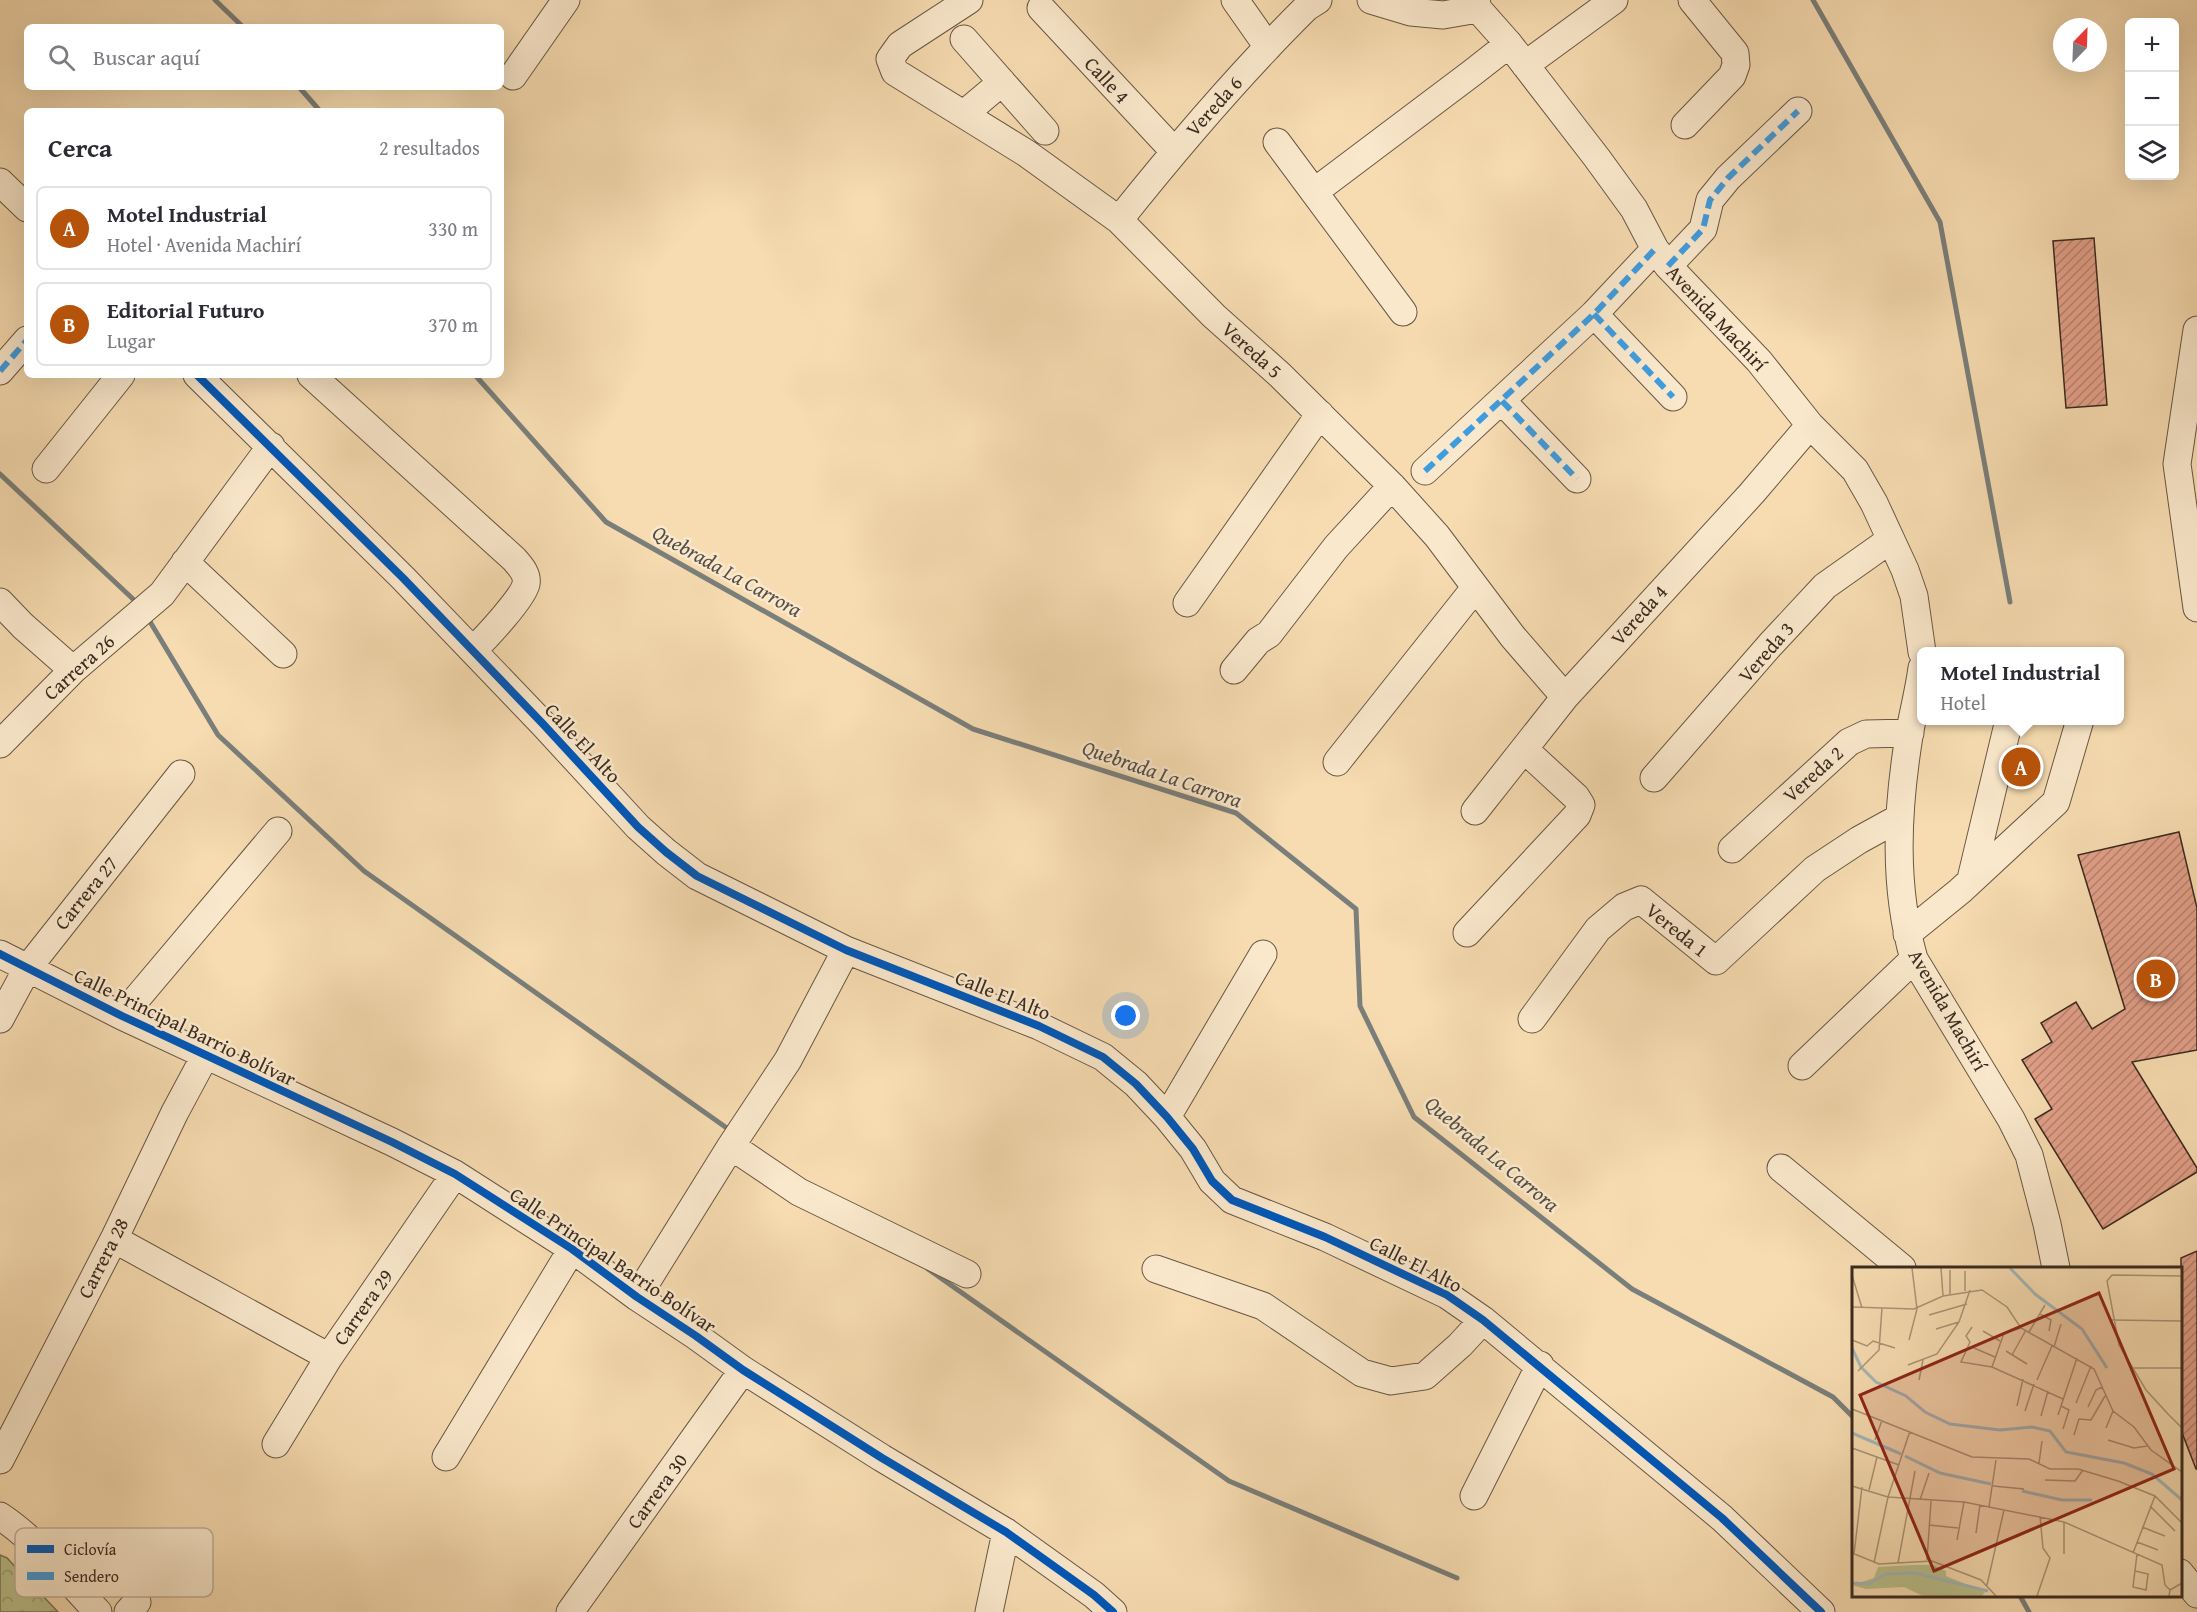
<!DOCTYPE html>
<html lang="es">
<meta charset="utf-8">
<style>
:root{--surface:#fff;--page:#f7f7f7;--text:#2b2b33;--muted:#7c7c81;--line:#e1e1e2;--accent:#b45309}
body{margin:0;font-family:"Gentium Book Plus",serif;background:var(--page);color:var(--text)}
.controls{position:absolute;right:18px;top:18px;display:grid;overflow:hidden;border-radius:9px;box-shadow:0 6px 24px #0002}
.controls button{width:54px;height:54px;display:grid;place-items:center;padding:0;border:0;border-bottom:2px solid var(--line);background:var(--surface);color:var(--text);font:30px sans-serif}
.compass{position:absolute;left:2053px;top:18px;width:54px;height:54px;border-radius:50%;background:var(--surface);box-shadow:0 6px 24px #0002;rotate:23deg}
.you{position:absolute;left:1126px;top:1016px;width:21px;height:21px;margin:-15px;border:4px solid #fff;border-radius:50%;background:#1a73e8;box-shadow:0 0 0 9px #1a73e833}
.badge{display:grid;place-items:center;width:39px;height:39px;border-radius:50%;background:var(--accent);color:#fff;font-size:20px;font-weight:700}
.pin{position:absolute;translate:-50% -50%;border:3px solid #fff;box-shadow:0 2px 6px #0006}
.popup{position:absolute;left:1917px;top:647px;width:207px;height:78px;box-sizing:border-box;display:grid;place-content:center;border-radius:9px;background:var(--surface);filter:drop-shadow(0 2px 4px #0005);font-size:20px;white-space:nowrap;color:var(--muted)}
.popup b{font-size:22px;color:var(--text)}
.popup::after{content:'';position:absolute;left:50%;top:100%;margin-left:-12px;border:12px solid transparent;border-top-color:var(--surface)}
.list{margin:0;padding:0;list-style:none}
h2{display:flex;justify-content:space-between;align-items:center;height:78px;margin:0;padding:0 24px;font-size:26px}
h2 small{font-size:20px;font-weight:400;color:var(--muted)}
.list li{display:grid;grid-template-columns:39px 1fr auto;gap:18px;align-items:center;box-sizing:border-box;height:84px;margin:0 12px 12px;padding:0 12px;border:2px solid var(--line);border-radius:9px}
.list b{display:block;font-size:22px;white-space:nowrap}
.list p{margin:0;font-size:20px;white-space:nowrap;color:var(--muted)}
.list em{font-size:20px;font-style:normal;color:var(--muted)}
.icon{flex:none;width:33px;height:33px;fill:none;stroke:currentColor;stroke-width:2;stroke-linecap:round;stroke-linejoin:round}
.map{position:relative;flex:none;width:2197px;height:1612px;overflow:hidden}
.search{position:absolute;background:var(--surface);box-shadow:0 6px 24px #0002;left:24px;top:24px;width:480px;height:66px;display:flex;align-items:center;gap:15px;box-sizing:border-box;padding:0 21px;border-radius:9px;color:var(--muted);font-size:22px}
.panel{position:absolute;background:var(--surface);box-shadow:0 6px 24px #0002;left:24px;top:108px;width:480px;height:270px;border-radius:9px}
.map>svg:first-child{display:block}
</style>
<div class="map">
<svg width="2197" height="1612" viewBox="0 0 2197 1612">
<defs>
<pattern id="forest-crowns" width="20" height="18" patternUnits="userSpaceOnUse" patternTransform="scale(1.5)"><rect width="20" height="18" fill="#bac18d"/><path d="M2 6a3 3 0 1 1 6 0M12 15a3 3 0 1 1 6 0" fill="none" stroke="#989d73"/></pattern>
<pattern id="building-hatch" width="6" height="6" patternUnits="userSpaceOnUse" patternTransform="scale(1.5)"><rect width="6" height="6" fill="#e3a08a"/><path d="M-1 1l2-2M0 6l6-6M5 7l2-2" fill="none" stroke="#b98370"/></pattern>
</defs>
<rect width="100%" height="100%" fill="#f7dcb1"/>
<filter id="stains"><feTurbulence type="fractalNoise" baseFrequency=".00333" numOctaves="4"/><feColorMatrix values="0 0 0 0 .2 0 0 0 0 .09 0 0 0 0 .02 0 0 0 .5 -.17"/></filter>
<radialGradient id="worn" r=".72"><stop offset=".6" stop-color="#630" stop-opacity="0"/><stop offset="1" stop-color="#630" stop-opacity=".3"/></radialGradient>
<path fill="url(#forest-crowns)" stroke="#7a7656" stroke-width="1.5" d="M 0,1555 L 7,1558 L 58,1612 L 0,1612 Z"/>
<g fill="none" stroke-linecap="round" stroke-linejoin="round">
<path stroke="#7a7f7b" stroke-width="5" d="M 215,0 L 243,27
M 1813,0 L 1940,222 L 2010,602
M 299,87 L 320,111
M 475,375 L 606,522 L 973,729 L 1236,813 L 1356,909 L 1360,1006 L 1414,1117 L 1632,1289 L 1833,1397 L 1854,1418
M 0,474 L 133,599
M 149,620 L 218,735 L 364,871 L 731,1131
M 928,1269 L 1229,1481 L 1457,1578
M 2020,1596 L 2029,1612"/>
</g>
<path fill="url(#building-hatch)" stroke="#3a2a20" stroke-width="1.5" d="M 2094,238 L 2107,405 L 2066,408 L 2053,241 Z
M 2179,832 L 2197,908 L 2197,1050 L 2132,1062 L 2197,1168 L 2197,1172 L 2103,1229 L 2035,1119 L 2052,1109 L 2022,1060 L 2052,1042 L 2041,1023 L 2076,1002 L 2092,1029 L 2125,1009 L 2078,855 Z
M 2197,1251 L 2197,1469 L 2196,1469 L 2181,1430 L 2181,1258 Z"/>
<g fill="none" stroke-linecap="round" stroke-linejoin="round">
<g stroke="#695644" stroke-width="29">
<path id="minor" d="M 969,0 L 900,45 L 890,59 L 895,72 L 1026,153 L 1119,220 L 1214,316 L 1280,375 L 1392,486 L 1437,536 L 1513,637 L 1565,697
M 1235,0 L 1268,47
M 1371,0 L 1411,12 L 1443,15 L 1478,9
M 1476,0 L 1478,9 L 1509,44 L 1597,158 L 1634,209 L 1655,249 L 1668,266 L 1759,361 L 1810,425 L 1855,470 L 1874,503 L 1905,570 L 1914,596 L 1922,652
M 1041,8 L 1174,151
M 964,39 L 1045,131
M 1525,65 L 1614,0
M 513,76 L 566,0
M 964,114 L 1002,82
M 1685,125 L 1732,76 L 1736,65 L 1735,53 L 1692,0
M 1277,142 L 1403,312
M 0,182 L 27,208
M 1314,192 L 1472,73 L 1509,44
M 1119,220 C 1178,146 1239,74 1307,7 L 1318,0
M 1668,266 L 1703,229 L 1710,200 L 1728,178 L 1798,111
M 1594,314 L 1673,397
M 2197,330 L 2177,464 L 2197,608
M 0,371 L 27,340
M 197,375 L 403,578 L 543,724 L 638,827 L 666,852 L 697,876 L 846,950 L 1039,1026 L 1103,1057 L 1136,1084 L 1167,1117 L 1193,1149 L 1212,1181 L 1232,1200 L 1325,1237 L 1447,1295 L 1483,1320 L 1722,1518 L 1821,1612
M 311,375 L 514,559 C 520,566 528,574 526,584 C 523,598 485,639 473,650
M 1502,401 L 1577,479
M 46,469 L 121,375
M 1425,471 L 1594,314 L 1655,249
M 185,562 L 283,654
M 0,602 L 23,626 L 73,670
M 1187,603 L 1320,414
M 1922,668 C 1919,691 1913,713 1909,736 C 1897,811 1893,885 1914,959 L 2011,1119 L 2029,1155 L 2047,1224 L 2056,1268
M 1234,670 L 1258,641 L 1269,634 L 1336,547 L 1392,486
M 0,744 L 73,670 L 162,594 L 271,446
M 1337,762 L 1475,588
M 1654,778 L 1770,645 L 1825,586 L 1890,540
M 1475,811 L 1565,697 L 1752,493 L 1810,425
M 1732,849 L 1849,742 L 1866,734 L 1910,733
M 1971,879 L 2009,720
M 1467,933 L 1577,815 L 1581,805 L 1576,797 L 1525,750
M 1907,934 L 1960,891 L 2056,802 L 2080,720
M 0,954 L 122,1016 L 392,1142 L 455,1174 L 572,1249 L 637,1297 L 696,1336 L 743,1370 L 882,1458 L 1006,1532 L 1094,1595 L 1113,1612
M 122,1016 L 278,831
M 0,1019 L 27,969 L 181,774
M 1532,1019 L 1598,929 L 1624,907 L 1641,900 L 1716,961 L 1815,869 L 1859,840 L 1899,818
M 1802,1066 L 1914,959
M 1167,1117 L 1263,954
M 731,1146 L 799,1192 L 967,1274
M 1781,1168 L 1902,1268
M 114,1239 L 329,1357
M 1156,1269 L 1263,1306 L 1362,1373 L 1391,1381 L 1425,1376 L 1460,1345 L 1483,1320
M 637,1297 L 731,1146 L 788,1060 L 846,950
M 276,1444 L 329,1357 L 455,1174
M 446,1457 L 572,1249
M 0,1460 L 114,1239 L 175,1112 L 205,1056
M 1474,1496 L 1540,1365
M 0,1516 C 38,1541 67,1580 98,1612
M 2180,1573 L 2197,1594
M 128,1612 L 137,1602
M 570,1612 L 743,1370
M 989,1612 L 1006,1532"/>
</g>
<use href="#minor" stroke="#fae8cc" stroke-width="27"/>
<path stroke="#3e9ce0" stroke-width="6" stroke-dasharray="12 6" stroke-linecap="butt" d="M 1668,266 L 1703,229 L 1710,200 L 1728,178 L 1798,111
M 1594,314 L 1673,397
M 0,371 L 27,340
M 1502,401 L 1577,479
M 1425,471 L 1594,314 L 1655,249"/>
<g stroke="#fae8cc" stroke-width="11">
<path id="cycleway" d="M 197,375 L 403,578 L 543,724 L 638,827 L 666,852 L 697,876 L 846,950 L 1039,1026 L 1103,1057 L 1136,1084 L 1167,1117 L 1193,1149 L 1212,1181 L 1232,1200 L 1325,1237 L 1447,1295 L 1483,1320 L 1722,1518 L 1821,1612
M 0,954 L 122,1016 L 392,1142 L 455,1174 L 572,1249 L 637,1297 L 696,1336 L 743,1370 L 882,1458 L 1006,1532 L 1094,1595 L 1113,1612"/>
</g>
<use href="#cycleway" stroke="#0057b8" stroke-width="8"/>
</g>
<g text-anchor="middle" stroke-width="5" stroke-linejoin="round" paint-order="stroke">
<g font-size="20" fill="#3a2a20" stroke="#fae8cc">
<text transform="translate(1107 80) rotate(47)" y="7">Calle 4</text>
<text transform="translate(1214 106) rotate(-48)" y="7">Vereda 6</text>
<text transform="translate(1717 318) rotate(47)" y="7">Avenida Machirí</text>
<text transform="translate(1252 350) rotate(42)" y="7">Vereda 5</text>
<text transform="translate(1639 615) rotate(-48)" y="7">Vereda 4</text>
<text transform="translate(1766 652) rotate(-49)" y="7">Vereda 3</text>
<text transform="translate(79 667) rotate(-42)" y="7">Carrera 26</text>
<text transform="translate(583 743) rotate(47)" y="7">Calle El Alto</text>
<text transform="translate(1813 774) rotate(-42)" y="7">Vereda 2</text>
<text transform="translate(86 893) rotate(-51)" y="7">Carrera 27</text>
<text transform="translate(1677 930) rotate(39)" y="7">Vereda 1</text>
<text transform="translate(1003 995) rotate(22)" y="7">Calle El Alto</text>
<text transform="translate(1948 1010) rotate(60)" y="7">Avenida Machirí</text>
<text transform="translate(185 1027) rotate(26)" y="7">Calle Principal Barrio Bolívar</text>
<text transform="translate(103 1258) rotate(-63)" y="7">Carrera 28</text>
<text transform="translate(613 1260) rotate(34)" y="7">Calle Principal Barrio Bolívar</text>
<text transform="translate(1416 1264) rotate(27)" y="7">Calle El Alto</text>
<text transform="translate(363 1307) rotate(-55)" y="7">Carrera 29</text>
<text transform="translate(657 1491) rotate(-54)" y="7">Carrera 30</text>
</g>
<g font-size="21" font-style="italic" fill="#544e46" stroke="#fae8cc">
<text transform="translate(727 571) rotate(29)" y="7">Quebrada La Carrora</text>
<text transform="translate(1162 774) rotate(19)" y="7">Quebrada La Carrora</text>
<text transform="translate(1492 1154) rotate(40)" y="7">Quebrada La Carrora</text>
</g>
</g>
<g transform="translate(1852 1267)">
<rect width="330" height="330" fill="#f7dcb1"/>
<path d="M 61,298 L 81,298 L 94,304 L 94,309 L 133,325 L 130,329 L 71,329 L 52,320 L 14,322 L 0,318 L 22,311 L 26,300 Z" fill="#bac18d"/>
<path fill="none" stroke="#a4b8b8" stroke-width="3" d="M 158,1 L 183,27 L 230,62 L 255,101M 0,81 L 9,100 L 24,115 L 54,129 L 73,145 L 98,157 L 148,163 L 180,160 L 198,164 L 214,185 L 272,196 L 300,207 L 330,233M 0,166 L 49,187M 53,189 L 88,206 L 139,217M 170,224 L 210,233 L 240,233M 0,316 L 16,317 L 34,307 L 63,306 L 136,324"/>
<path fill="none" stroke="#ab9577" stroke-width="1.5" d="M 89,1 L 91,29M 98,3 L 98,27M 113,4 L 113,24M 0,8 L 10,41M 0,40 L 62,42 L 91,29 L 130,23 L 155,40 L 169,61 L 242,102 L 261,144 L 282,160 L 299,183 L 330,205M 188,47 L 199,53 L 197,64M 77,48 L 115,37M 260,53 L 330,54M 120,60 L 114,69 L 118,75 L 109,95 L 140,100 L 211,132M 84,62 L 107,55M 131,64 L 148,74M 177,65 L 193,38M 0,73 L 15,79 L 21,74 L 43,81M 57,73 L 65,42 L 60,1M 202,80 L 209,57M 122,81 L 143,90M 154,84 L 175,97M 160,88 L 174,63M 56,98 L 85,87 L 107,55 L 118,23M 140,100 L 152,66 L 169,61M 280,101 L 330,101M 6,104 L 27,83 L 30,41M 67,113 L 71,93M 185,113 L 200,79M 224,136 L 239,99M 165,139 L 171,112M 209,139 L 217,143 L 211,162M 236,140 L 244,123 L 250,120M 0,142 L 120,190 L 177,192 L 198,202 L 226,202 L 266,214 L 303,229 L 330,256M 173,144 L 182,117M 316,147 L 294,123 L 267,78 L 255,14 L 260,8 L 330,9M 316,147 L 330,161M 206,148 L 225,91M 189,149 L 196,124M 254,161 L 261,144M 222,168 L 227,152 L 239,153 L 253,129M 23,173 L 30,153M 256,173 L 282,181 L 295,179M 0,181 L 47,198M 187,196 L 190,174M 193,213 L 223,214 L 231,203M 0,219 L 36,230 L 112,235 L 212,255 L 310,298 L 313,318 L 318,323M 141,219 L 172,222M 17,223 L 25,190M 68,233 L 77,206M 298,239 L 323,264M 137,240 L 144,193M 77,258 L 106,261M 290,260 L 313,269M 124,266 L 128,238M 105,273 L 112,235M 285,275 L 306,283M 0,286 L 27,297 L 80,294 L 129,313 L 144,329M 281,286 L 303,229M 2,287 L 10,220M 212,287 L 212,255M 75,293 L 79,234M 22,296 L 36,230 L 58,164M 46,296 L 63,204M 283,304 L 296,307 L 294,323 L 281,320 L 285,287M 135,318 L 152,243M 185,329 L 198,291 L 191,281 L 188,249M 317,329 L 318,323 L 330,316"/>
<path fill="#8f2418" fill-opacity="0.15" stroke="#8f2418" stroke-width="3" d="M 247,26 L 322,202 L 82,304 L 8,128 Z"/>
<rect width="330" height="330" fill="none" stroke="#3a2a20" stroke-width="3"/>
</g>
<rect x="15" y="1528" width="198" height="69" rx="9" fill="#fae8cc" stroke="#c0af98" stroke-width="1.5"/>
<rect x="27" y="1545" width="27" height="8" fill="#0057b8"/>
<rect x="27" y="1572" width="27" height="8" fill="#3e9ce0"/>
<g font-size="16" fill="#3a2a20">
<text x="64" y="1555">Ciclovía</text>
<text x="64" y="1582">Sendero</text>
</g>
<rect width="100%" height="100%" filter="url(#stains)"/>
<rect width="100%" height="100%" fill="url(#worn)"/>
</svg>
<div class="controls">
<button>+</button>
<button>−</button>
<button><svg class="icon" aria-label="layers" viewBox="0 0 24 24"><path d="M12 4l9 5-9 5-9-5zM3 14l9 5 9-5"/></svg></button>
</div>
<svg class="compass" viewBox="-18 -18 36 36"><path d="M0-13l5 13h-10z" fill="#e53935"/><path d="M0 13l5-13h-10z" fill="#7c7c81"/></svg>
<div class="you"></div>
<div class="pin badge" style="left:2021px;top:767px">A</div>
<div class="popup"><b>Motel Industrial</b>Hotel</div>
<div class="pin badge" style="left:2156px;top:979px">B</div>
<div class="search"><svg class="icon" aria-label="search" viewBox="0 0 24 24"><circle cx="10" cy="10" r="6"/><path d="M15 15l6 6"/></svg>Buscar aquí</div>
<section class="panel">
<h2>Cerca<small>2 resultados</small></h2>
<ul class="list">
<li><span class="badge">A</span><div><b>Motel Industrial</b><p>Hotel · Avenida Machirí</p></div><em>330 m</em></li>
<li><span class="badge">B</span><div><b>Editorial Futuro</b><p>Lugar</p></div><em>370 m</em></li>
</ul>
</section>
</div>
